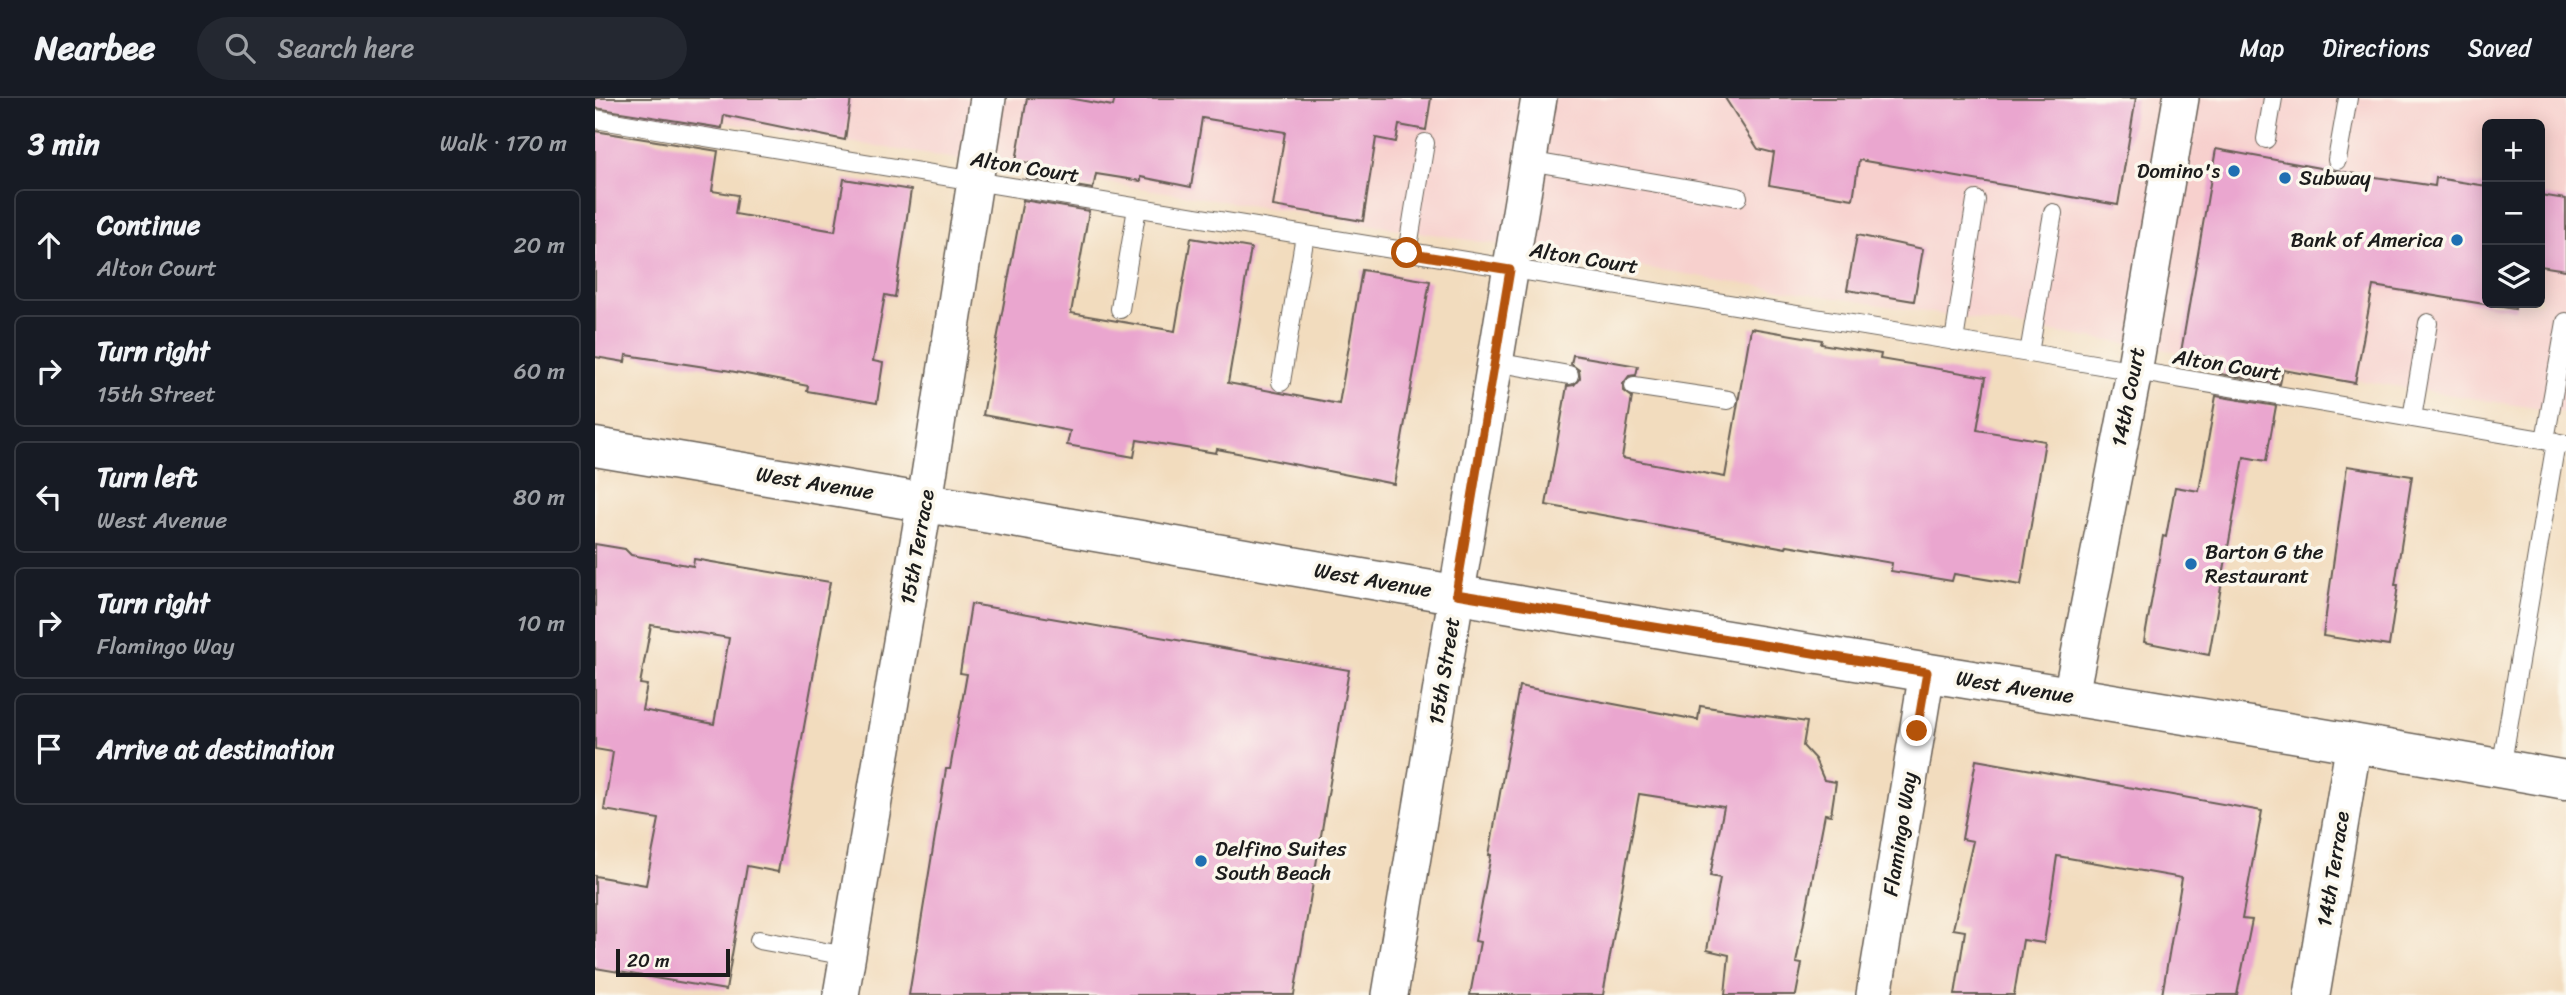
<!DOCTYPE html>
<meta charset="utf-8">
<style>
:root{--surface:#171b24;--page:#242831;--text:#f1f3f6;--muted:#9ea1a6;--line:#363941}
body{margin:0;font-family:Sriracha,sans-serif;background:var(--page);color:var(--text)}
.controls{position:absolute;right:21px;top:21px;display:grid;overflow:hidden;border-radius:10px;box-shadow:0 4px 18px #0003}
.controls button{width:63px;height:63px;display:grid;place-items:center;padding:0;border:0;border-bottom:2px solid var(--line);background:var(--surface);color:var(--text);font:35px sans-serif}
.scale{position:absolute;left:21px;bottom:18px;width:114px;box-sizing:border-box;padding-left:7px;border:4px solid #1c1c1c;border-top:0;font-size:19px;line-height:24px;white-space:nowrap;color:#1c1c1c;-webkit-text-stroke:5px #fbf7ec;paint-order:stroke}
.stop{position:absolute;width:21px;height:21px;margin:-16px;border:5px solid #b45309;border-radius:50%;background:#fff}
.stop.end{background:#b45309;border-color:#fff;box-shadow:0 2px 7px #0008}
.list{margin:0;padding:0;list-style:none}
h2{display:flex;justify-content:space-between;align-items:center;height:91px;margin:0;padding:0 28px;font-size:30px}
h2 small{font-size:23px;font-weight:400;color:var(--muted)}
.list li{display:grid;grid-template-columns:46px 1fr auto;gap:21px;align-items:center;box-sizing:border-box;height:112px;margin:0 14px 14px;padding:0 14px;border:2px solid var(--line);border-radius:10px}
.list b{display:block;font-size:26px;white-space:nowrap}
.list p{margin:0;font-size:23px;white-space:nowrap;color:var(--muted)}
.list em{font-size:23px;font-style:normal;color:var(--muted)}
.icon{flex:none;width:38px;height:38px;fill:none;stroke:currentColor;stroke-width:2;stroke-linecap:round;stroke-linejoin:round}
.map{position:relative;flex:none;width:1971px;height:897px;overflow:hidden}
header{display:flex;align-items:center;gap:42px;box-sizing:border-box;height:98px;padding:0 35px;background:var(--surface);border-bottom:2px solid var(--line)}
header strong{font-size:33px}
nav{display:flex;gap:38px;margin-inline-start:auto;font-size:24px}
.search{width:490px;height:63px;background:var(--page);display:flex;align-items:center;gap:18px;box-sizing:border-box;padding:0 24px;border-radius:38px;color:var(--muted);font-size:26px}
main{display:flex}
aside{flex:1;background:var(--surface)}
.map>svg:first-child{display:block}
</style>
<header>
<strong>Nearbee</strong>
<div class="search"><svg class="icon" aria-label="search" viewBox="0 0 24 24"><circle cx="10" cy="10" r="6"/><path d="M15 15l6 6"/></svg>Search here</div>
<nav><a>Map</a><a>Directions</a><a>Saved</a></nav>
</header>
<main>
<aside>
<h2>3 min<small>Walk · 170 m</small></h2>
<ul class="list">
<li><svg class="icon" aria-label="ahead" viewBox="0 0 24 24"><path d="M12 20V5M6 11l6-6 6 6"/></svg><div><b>Continue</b><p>Alton Court</p></div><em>20 m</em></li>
<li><svg class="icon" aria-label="right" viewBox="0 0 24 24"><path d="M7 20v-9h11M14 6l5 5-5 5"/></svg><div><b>Turn right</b><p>15th Street</p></div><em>60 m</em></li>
<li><svg class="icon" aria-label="left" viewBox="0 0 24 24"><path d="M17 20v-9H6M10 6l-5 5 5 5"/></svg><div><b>Turn left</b><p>West Avenue</p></div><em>80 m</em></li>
<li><svg class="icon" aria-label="right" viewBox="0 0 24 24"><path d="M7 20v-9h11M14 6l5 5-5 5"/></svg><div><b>Turn right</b><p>Flamingo Way</p></div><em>10 m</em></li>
<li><svg class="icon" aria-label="arrive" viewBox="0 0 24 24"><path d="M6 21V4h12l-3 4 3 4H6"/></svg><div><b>Arrive at destination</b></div></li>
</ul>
</aside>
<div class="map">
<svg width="1971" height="897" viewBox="0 0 1971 897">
<rect width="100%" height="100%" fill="#fbf7ec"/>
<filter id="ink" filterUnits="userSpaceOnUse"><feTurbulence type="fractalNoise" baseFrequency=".0143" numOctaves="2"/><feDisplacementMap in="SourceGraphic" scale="14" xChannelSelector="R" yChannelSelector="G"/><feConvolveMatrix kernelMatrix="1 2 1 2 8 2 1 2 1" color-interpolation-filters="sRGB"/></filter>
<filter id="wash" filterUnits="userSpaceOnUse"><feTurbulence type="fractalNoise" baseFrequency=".00686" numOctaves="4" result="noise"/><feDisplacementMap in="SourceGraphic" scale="28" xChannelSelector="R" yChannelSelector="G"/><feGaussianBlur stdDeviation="1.57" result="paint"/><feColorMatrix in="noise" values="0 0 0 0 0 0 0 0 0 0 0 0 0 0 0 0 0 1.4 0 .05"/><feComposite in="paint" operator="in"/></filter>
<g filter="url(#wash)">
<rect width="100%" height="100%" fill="#f2dcbe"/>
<path fill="#f7d0cd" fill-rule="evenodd" d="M 0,0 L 1971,0 L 1971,315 L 0,4 ZM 1892,26 L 1945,26 L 1945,205 L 1892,205 Z"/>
<g id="blocks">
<path fill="#eaa6cf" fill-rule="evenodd" d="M 0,0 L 256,0 L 250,42 L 129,17 L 127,30 L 0,10 Z
M 432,0 L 473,0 L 518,8 L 520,0 L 836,0 L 831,32 L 804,27 L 801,44 L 781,40 L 768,123 L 678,108 L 690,34 L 607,20 L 596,89 L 546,79 L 546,83 L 501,76 L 498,91 L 432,80 L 435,65 L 421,63 Z
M 1130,0 L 1541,0 L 1523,107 L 1264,62 L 1258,101 L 1174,87 L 1179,55 L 1163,51 Z
M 0,33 L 123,53 L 117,93 L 143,97 L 140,116 L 240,133 L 249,81 L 316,92 L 300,199 L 290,197 L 278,263 L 288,265 L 282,305 L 212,293 L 213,288 L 130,272 L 31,257 L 30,264 L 0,259 Z
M 1621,51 L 1741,73 L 1840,88 L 1841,80 L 1892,88 L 1892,205 L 1921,205 L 1920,211 L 1778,188 L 1760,285 L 1688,272 L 1685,286 L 1625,276 L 1628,262 L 1586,254 Z
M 1945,97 L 1971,101 L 1971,172 L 1945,168 Z
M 428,102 L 494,113 L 476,215 L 580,233 L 596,140 L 656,150 L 633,285 L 744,306 L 767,172 L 835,183 L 799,386 L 622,351 L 621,355 L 542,342 L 539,359 L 472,347 L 475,333 L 388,317 Z
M 1262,137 L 1328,151 L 1319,203 L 1252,192 Z
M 1156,230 L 1227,242 L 1226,246 L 1286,256 L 1285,261 L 1391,279 L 1382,332 L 1450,343 L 1426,487 L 1359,476 L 1357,483 L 1296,473 L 1297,465 L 1192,447 L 1191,450 L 951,407 L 972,288 L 979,287 L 985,280 L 984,272 L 976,266 L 978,257 L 1043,268 L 1041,277 L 1034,278 L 1028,286 L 1029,293 L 1037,299 L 1027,360 L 1130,379 Z
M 1621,298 L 1681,308 L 1671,363 L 1649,359 L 1614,557 L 1549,544 L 1568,438 L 1571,439 L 1580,389 L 1604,393 Z
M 1752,368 L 1817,378 L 1800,487 L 1803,487 L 1794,548 L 1728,538 Z
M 0,446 L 30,451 L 36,457 L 98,468 L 99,461 L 235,484 L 183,774 L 152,768 L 131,892 L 0,870 L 0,778 L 51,787 L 64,721 L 9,712 L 18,654 L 0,651 ZM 56,527 L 134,540 L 119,626 L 47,612 L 52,587 L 45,586 Z
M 376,506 L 754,572 L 699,897 L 314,897 L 351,671 L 355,671 L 372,576 L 365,575 Z
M 924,588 L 1103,622 L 1105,608 L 1212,624 L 1208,648 L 1220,661 L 1229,682 L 1241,684 L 1236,717 L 1230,716 L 1201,865 L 1207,866 L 1201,897 L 1130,897 L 1134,857 L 1112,852 L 1125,780 L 1115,778 L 1129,709 L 1044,696 L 1008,897 L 875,897 L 885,844 L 880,843 L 896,757 L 894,757 Z
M 1381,662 L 1667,713 L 1647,821 L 1657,822 L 1642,897 L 1567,897 L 1587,780 L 1462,758 L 1449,845 L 1428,842 L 1419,897 L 1360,897 L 1370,833 L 1358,831 L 1378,743 L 1367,741 Z"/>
</g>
</g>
<g filter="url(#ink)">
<use href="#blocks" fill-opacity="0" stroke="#675f55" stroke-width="2"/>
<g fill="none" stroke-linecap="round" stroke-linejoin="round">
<g stroke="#675f55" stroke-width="20">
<path id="lane" d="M 0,21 L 1434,255 L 1971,346
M 1671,41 L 1678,0
M 1742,62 L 1753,0
M 933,63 L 1143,99
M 812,155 L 830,45
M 525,211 L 542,110
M 1359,243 L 1381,102
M 1434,255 L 1458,115
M 900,264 L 974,277
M 686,284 L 710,137
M 1039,288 L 1133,302
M 1817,320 L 1833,225
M 1950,342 L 1971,224
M 1906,671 L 1961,344
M 164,842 L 252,858"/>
</g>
<g stroke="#675f55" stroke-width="38">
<path id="street" d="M 1476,597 L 1539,274 L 1586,0
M 246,897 L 330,403 L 393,0
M 795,897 L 944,0
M 1279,897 L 1332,574
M 1717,897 L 1759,644"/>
</g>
<g stroke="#675f55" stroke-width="41">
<path id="secondary" d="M 0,349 C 304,399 607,453 911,505 C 1264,565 1618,619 1971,682"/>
</g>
<use href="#lane" stroke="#fff" stroke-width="18"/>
<use href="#street" stroke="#fff" stroke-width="35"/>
<use href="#secondary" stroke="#fff" stroke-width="38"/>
</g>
</g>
<g fill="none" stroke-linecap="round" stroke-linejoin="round" filter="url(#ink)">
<path stroke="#b45309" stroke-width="9" d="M 812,155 L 915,172 L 861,496 L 1332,574 L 1322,633"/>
</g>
<g fill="#1f6fb2" stroke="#fbf7ec" stroke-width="2.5">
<circle cx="1639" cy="73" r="7"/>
<circle cx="1690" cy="80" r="7"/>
<circle cx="1862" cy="142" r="7"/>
<circle cx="1596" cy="466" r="7"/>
<circle cx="606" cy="763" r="7"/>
</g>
<g text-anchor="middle" stroke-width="7" stroke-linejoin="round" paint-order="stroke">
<g font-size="21" fill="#1c1c1c" stroke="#fbf7ec">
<text transform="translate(430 69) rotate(9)" y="7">Alton Court</text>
<text transform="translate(989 160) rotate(9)" y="7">Alton Court</text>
<text transform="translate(1632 267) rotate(9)" y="7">Alton Court</text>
<text transform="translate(1533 299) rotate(-79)" y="7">14th Court</text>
<text transform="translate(220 385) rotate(9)" y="7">West Avenue</text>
<text transform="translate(322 449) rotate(-80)" y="7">15th Terrace</text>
<text transform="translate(778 482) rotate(10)" y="7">West Avenue</text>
<text transform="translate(849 573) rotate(-81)" y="7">15th Street</text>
<text transform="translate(1420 589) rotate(9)" y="7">West Avenue</text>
<text transform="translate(1305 736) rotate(-81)" y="7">Flamingo Way</text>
<text transform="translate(1738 771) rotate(-81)" y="7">14th Terrace</text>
</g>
<g font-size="21" fill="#1c1c1c" stroke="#fbf7ec" text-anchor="start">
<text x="1625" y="80" text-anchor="end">Domino's</text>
<text x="1704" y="87">Subway</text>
<text x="1848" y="149" text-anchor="end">Bank of America</text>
<text x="1610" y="461">Barton G the<tspan x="1610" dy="24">Restaurant</tspan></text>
<text x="620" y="758">Delfino Suites<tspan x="620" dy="24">South Beach</tspan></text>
</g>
</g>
</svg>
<div class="controls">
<button>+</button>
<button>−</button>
<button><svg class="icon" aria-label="layers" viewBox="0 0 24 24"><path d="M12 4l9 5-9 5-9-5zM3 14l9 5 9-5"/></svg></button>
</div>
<div class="scale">20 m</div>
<div class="stop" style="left:812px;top:155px"></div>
<div class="stop end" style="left:1322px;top:633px"></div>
</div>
</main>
